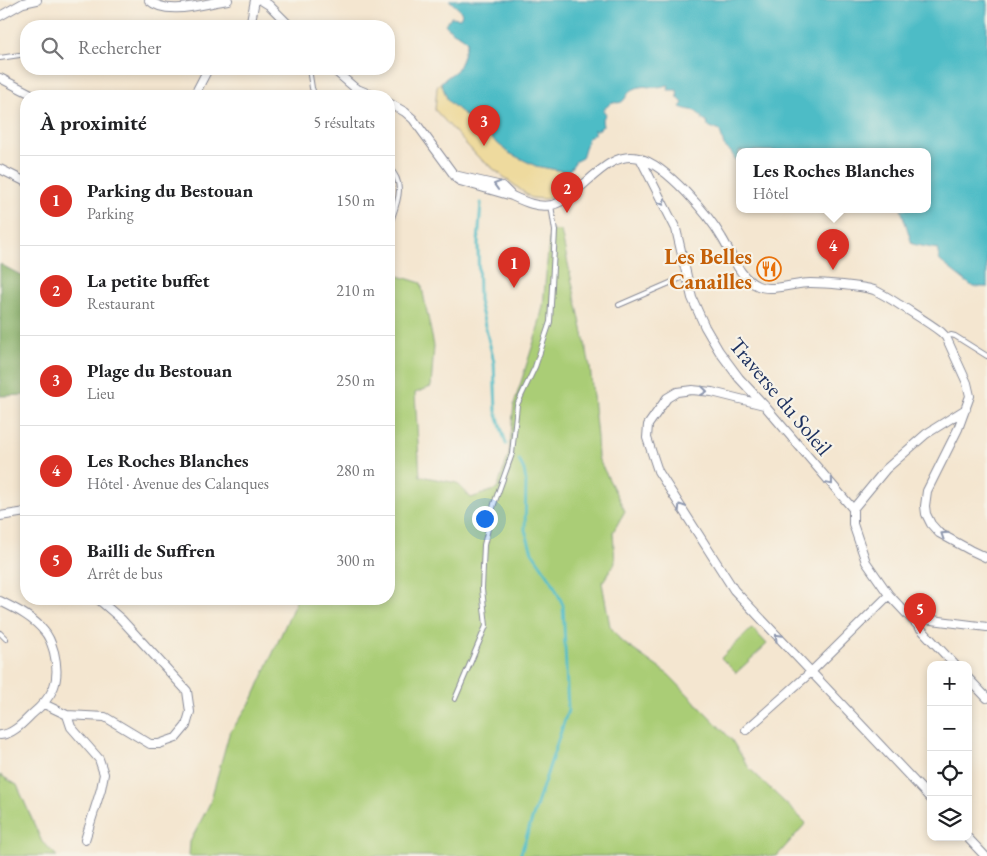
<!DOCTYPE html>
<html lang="fr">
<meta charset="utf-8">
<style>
:root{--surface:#fff;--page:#f6f6f6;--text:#202124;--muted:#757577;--line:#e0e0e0;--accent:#d93025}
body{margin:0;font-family:"EB Garamond",serif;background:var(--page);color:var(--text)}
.controls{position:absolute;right:15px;bottom:15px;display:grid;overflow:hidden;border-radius:10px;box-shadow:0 2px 8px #0003}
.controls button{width:45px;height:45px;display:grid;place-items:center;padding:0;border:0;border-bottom:1px solid var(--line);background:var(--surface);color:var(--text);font:25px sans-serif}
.you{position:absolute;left:484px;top:518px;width:18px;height:18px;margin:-12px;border:4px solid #fff;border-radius:50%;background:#1a73e8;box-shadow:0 0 0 8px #1a73e833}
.badge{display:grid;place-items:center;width:32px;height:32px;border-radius:50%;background:var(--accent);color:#fff;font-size:16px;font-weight:700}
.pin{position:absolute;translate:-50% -41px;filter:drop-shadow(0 1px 2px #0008)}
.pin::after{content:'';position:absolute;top:26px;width:18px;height:15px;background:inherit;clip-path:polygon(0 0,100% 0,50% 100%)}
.popup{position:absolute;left:736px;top:148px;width:195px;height:65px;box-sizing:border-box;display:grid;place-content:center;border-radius:10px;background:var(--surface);filter:drop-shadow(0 1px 4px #0005);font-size:16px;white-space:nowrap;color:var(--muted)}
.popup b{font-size:19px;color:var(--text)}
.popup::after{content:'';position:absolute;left:50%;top:100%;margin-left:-10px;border:10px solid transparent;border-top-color:var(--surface)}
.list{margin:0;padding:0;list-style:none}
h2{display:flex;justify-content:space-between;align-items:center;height:65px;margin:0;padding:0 20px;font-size:21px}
h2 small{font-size:16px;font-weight:400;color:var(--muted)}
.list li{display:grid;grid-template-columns:32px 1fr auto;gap:15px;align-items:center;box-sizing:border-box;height:90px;padding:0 20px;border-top:1px solid var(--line)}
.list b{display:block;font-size:19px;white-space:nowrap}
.list p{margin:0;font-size:16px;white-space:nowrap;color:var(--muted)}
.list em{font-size:16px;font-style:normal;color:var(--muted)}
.icon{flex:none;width:28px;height:28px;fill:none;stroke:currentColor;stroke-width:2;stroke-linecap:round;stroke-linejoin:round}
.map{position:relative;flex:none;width:987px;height:856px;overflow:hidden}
.search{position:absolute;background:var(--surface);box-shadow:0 2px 8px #0003;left:20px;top:20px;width:375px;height:55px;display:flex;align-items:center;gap:12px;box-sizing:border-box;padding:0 18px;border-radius:20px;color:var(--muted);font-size:19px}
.panel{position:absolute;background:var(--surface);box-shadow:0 2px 8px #0003;left:20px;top:90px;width:375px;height:515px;border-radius:20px}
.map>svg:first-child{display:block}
</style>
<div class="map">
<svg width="987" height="856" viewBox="0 0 987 856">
<rect width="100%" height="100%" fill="#f7f3e8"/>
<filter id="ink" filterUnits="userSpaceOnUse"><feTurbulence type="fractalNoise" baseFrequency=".02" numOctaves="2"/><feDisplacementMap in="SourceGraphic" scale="10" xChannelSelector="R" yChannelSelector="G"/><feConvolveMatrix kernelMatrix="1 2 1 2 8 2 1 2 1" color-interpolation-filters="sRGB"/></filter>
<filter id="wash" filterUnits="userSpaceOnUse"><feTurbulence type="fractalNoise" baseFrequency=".0096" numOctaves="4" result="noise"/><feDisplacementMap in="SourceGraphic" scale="20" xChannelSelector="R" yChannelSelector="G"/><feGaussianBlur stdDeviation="1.12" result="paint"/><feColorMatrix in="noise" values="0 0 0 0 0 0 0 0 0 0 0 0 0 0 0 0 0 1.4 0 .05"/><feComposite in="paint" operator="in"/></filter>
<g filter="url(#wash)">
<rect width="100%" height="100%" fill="#f4e6d0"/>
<path fill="#aacd76" stroke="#627e6a" d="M 550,230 L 561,231 L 590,366 L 597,437 L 598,458 L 625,511 L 613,532 L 615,563 L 602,583 L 610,626 L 621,641 L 669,675 L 731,739 L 749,768 L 806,823 L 777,856 L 189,856 L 190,842 L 210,803 L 229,734 L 252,700 L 297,599 L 389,599 L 389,273 L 421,283 L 434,346 L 431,387 L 415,393 L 420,476 L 457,483 L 471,498 L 497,489 L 509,454 L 514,404 L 537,332 L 543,306 Z
M 752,628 L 767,644 L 736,673 L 721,658 Z
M 0,775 L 17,785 L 42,842 L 57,856 L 0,856 Z"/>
<path fill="#87b067" stroke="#517062" d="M 0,264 L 26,278 L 26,395 L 0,396 Z"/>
<path fill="#eeda9e" stroke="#84847e" d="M 441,82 L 448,101 L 509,153 L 536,166 L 568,172 L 571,177 L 566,190 L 558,196 L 545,199 L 531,198 L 478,157 L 435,110 L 437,87 Z"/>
<path fill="#4ebcc6" stroke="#347692" d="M 449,0 L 987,0 L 987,288 L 986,287 L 973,287 L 940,261 L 937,249 L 912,244 L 901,209 L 927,209 L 927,151 L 739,151 L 739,166 L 731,152 L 724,146 L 720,131 L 708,126 L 707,122 L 703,120 C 696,107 691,112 680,107 L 683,103 L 678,98 L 677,90 L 668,90 L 669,85 C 665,85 661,87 657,87 C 647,88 645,84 634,89 C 623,94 628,106 612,102 L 603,110 L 606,114 L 602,120 L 603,126 L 598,130 L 595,129 L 595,133 L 588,138 L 582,158 L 576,161 L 568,172 L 536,166 L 509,153 L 448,101 L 441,82 L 457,70 L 462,59 L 467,41 C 460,33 453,35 445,24 L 451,17 L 460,18 L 462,14 L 460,10 Z"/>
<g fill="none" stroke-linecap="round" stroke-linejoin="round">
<path stroke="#4ebcc6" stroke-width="3" d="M 481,203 L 478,243 L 479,301 L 494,362 L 496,411 L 506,444
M 519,460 L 524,470 L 526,481 L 525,530 L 532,552 L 552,581 L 563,605 L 568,710 L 520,856"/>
</g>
</g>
<g filter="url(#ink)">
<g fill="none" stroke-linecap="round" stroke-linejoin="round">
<g stroke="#888a97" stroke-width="6">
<path id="lane" d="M 0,58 L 26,54
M 309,69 L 312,88 L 315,96
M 389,168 C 408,185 395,207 389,227
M 619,305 L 686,276
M 946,337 L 951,335 L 955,336 L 987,356
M 0,633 L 6,639
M 455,699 L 486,626 L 482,589 L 484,545 L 494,504 L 512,454 L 517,405 L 535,367 L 550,322 L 555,231 L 551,205"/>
</g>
<g stroke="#888a97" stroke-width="10">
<path id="street" d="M 149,0 C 167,17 205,3 228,0
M 261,0 L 269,5 L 290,26
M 0,16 L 23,3 L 37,0
M 247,26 L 251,21 L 255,0
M 333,69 L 355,88 L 374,96
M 0,78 L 35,96
M 194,96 L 208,69
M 389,103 L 405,112 L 413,119 L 457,179 L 460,181 L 512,196 L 502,186 L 454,175
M 640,158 L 676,229 L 692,298 L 705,327 L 719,351 L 739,378 L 764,405 L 853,509
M 0,169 L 26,182
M 512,196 C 525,202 538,208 552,205 C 581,198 605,149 639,158 C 666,165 709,215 722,238 C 732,254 739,278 758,286 C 771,292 795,283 810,283 C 824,283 862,286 874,290 C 883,294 892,300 900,305 C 914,314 928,322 941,332 L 946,337 L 967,383 L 970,396 L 958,429 L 927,491 L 925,506 L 926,514 L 931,524 L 939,533 L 970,550 L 987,558
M 764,405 L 712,392 L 692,390 L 677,392 L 667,398 L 648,425 L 647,438 L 658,471 L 734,590 L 931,799
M 0,516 L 26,512
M 889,595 L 955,665
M 0,601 C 16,609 33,617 44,631 C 49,636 52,645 54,652 C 61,681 54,696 31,715 C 23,723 12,735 0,735
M 907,612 L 924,619 L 987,627
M 968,678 L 987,698
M 44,704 L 67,715 L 105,717 L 150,744 L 159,744 L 176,738 L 186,726 L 190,712 L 187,691 L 121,619 L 98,599
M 67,715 L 71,727 L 99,759 L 104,774 L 101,789 L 85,840
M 746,730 L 811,672 L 889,595 L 866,562 L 853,524 L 853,509 L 886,469 L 926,434 L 966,409
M 967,837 L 985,856"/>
</g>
<use href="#lane" stroke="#fff" stroke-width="4"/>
<use href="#street" stroke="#fff" stroke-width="8"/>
</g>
<defs><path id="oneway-chevron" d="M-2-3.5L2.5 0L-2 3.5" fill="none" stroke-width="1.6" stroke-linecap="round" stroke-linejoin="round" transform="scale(1.25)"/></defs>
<g stroke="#8d97ae">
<use href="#oneway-chevron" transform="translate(497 185) rotate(-163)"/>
<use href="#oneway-chevron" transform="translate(662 202) rotate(63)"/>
<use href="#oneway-chevron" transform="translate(704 391) rotate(6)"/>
<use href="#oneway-chevron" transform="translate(830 482) rotate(50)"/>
<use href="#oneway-chevron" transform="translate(681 507) rotate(-123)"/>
<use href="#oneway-chevron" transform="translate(944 535) rotate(-147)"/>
<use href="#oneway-chevron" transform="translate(778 637) rotate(-133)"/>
</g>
</g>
<defs>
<g id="restaurant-ring" transform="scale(1.25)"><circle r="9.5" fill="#f7f3e8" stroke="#e8710a" stroke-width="1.5"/><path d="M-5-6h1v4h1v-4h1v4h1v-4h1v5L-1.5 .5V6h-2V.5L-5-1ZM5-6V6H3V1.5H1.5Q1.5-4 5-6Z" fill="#e8710a"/></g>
</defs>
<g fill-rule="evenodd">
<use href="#restaurant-ring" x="769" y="269"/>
</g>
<g text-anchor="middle" stroke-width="4.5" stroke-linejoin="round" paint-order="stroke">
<g font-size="22" font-weight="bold" fill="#c56008" stroke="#f7f3e8" text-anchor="end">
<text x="752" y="264">Les Belles<tspan x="752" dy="25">Canailles</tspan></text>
</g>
<g font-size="22" fill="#1b2f5e" stroke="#f7f3e8">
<text transform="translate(781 396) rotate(50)" y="8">Traverse du Soleil</text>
</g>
</g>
</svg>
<div class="controls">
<button>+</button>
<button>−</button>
<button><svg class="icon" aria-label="locate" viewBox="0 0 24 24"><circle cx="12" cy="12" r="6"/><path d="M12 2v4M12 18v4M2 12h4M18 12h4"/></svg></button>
<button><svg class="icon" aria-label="layers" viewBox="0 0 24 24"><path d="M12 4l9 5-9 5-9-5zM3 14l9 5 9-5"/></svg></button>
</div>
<div class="you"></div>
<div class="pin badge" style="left:514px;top:288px">1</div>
<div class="pin badge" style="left:567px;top:213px">2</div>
<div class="pin badge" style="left:484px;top:146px">3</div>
<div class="pin badge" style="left:833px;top:270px">4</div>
<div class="popup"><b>Les Roches Blanches</b>Hôtel</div>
<div class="pin badge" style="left:920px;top:634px">5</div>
<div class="search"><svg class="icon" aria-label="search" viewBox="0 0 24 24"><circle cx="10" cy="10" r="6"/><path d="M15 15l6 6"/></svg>Rechercher</div>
<section class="panel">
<h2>À proximité<small>5 résultats</small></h2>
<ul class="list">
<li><span class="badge">1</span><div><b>Parking du Bestouan</b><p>Parking</p></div><em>150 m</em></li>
<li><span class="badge">2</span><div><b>La petite buffet</b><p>Restaurant</p></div><em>210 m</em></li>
<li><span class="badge">3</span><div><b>Plage du Bestouan</b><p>Lieu</p></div><em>250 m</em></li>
<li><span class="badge">4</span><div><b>Les Roches Blanches</b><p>Hôtel · Avenue des Calanques</p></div><em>280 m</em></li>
<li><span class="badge">5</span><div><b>Bailli de Suffren</b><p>Arrêt de bus</p></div><em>300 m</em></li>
</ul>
</section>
</div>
